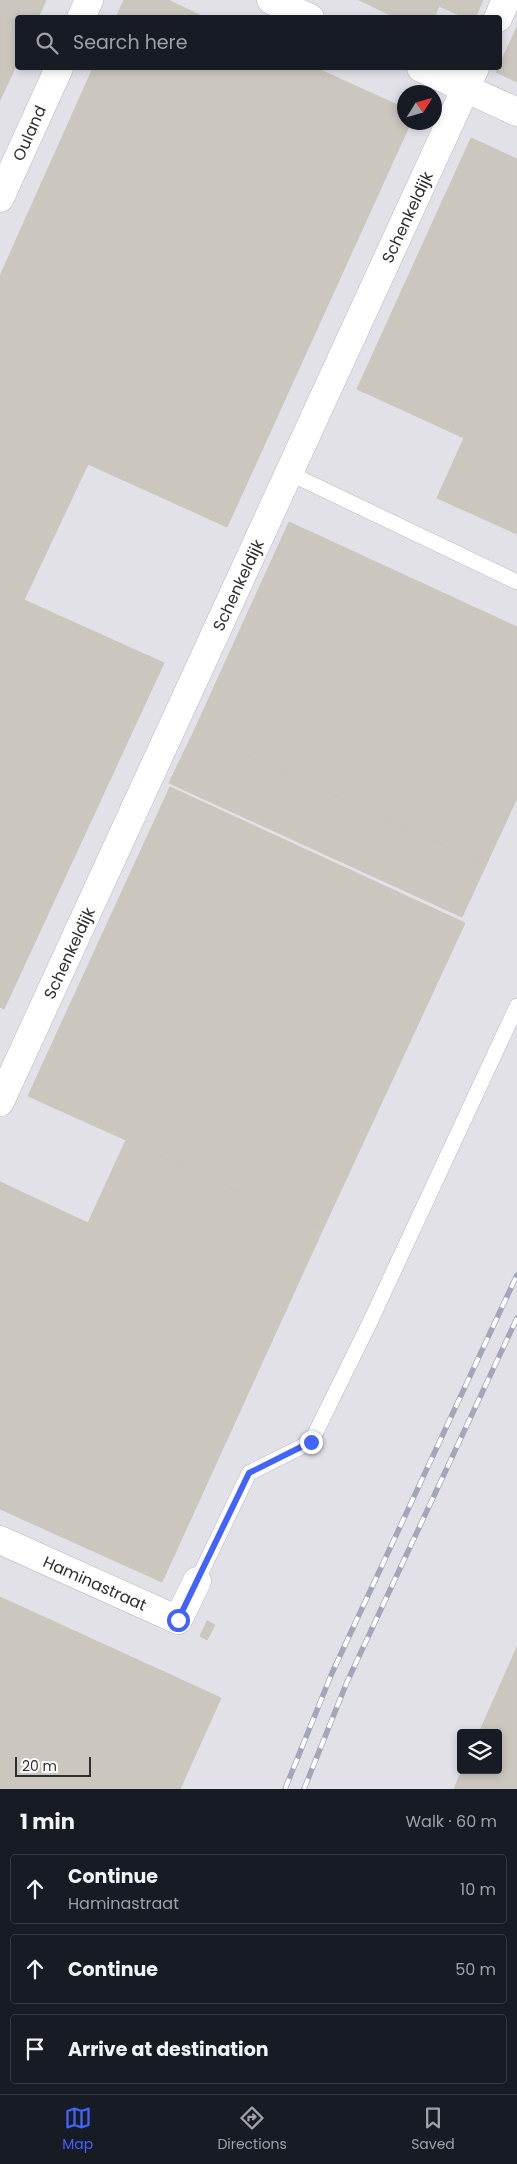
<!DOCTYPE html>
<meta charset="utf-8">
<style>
:root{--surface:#171b24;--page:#242831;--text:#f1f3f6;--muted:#9ea1a6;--line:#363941;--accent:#4264fb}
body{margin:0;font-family:Poppins,sans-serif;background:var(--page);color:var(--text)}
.controls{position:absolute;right:15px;bottom:15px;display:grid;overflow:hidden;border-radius:5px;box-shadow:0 2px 8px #0003}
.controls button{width:45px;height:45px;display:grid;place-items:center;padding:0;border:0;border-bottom:1px solid var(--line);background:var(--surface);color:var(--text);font:25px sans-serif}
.compass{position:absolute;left:397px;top:85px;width:45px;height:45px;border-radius:50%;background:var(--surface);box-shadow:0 2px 8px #0003;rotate:53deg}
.scale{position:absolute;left:15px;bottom:12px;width:76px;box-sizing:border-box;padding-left:5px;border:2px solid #2e2e2e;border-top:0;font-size:14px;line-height:18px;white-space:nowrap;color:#2e2e2e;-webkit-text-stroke:4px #fff;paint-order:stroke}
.stop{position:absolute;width:15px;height:15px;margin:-11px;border:4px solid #4264fb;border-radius:50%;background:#fff}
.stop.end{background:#4264fb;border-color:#fff;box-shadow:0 1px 5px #0008}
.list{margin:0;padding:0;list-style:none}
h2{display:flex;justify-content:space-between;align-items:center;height:65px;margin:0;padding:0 20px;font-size:21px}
h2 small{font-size:16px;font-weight:400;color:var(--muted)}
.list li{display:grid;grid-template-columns:32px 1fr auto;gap:15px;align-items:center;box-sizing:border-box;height:70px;margin:0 10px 10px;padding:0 10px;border:1px solid var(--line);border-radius:5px}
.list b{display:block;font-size:19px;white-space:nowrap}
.list p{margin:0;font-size:16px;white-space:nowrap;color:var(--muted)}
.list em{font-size:16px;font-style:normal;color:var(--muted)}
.icon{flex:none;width:28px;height:28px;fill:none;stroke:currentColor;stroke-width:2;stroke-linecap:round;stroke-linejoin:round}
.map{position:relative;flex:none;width:517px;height:1789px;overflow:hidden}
.search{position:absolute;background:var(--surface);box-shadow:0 2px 8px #0003;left:15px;right:15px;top:15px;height:55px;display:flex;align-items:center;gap:12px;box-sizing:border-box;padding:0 18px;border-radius:5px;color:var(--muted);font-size:19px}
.sheet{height:305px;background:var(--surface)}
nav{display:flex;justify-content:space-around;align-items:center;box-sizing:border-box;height:70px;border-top:1px solid var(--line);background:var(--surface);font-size:14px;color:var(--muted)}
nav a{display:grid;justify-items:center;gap:2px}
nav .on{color:var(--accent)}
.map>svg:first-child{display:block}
</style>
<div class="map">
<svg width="517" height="1789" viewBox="0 0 517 1789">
<rect width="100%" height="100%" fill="#efe9e1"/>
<path fill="#e3e1e8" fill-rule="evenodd" d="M 0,0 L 517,0 L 517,1789 L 0,1789 ZM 18,18 L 500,18 L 500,68 L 18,68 ZM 404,92 L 434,92 L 434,122 L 404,122 ZM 461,1733 L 498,1733 L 498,1770 L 461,1770 Z"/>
<path fill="#cbc7bf" stroke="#cbc5ba" d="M 0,0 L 46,0 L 38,18 L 18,18 L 18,62 L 0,100 Z
M 124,0 L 168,0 L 206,18 L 116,18 Z
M 359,0 L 483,0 L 475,18 L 466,18 L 439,6 L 434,18 L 397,18 Z
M 517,27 L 517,82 L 496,72 Z
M 93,68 L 316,68 L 404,108 L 404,122 L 411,122 L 227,527 L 88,464 L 24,600 L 164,663 L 4,1009 L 0,1007 L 0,276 Z
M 471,138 L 517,159 L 517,534 L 437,498 L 464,438 L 357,389 Z
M 289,522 L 517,627 L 517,798 L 486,865 L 194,731 Z
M 194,731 L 486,865 L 462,917 L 169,783 Z
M 170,787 L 465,923 L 323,1229 L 28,1096 Z
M 126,1140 L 323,1229 L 162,1582 L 0,1509 L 0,1182 L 88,1223 Z
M 0,1597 L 221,1698 L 180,1789 L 0,1789 Z
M 207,1621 L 215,1625 L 207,1640 L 200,1636 Z
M 517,1647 L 517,1789 L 454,1789 L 462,1770 L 498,1770 L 498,1733 L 479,1733 Z"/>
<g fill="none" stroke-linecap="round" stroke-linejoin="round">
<g stroke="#b4b7c1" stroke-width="16">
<path id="lane" d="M 289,473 L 517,582
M 197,1581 L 249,1473 L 311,1442 L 370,1322 L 517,1006"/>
</g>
<g stroke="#b4b7c1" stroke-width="29">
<path id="street" d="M 271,0 L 310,18
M 81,18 L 89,0
M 498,18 L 506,0
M 421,68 L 517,112
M 0,198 L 59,68
M 0,1102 L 475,68
M 0,1540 L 178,1620 L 197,1581"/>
</g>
<use href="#lane" stroke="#fff" stroke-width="15"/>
<use href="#street" stroke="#fff" stroke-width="28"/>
<g stroke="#a3a6b8" stroke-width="5.5">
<path id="rail" d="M 285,1789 L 332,1673 L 517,1275
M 304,1789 L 347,1682 L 517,1318"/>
</g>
<use href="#rail" stroke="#fff" stroke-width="4" stroke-dasharray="11" stroke-linecap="butt"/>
</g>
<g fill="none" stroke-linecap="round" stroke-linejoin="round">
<path stroke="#4264fb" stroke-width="6" d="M 178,1620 L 249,1473 L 311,1442"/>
</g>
<g text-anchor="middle" stroke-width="5" stroke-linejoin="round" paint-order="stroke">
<g font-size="16" fill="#2e2e2e" stroke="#fff">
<text transform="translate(29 133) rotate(-66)" y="6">Ouland</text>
<text transform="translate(407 217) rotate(-65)" y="6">Schenkeldijk</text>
<text transform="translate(238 585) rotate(-65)" y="6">Schenkeldijk</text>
<text transform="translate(69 953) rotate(-65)" y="6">Schenkeldijk</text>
<text transform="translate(95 1583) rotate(24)" y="6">Haminastraat</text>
</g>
</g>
</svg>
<div class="controls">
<button><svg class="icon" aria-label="layers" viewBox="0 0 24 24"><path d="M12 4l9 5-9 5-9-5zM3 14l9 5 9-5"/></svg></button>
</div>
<svg class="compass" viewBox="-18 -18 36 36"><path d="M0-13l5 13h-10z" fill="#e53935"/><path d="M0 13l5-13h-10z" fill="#9ea1a6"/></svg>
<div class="scale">20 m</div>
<div class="stop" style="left:178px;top:1620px"></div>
<div class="stop end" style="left:311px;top:1442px"></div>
<div class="search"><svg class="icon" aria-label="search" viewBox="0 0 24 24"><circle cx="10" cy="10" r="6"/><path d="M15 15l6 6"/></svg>Search here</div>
</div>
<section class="sheet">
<h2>1 min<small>Walk · 60 m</small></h2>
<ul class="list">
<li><svg class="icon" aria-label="ahead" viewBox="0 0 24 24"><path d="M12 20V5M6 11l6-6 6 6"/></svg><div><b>Continue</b><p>Haminastraat</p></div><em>10 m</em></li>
<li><svg class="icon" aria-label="ahead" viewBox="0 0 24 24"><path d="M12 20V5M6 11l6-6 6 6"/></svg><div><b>Continue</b></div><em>50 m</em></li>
<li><svg class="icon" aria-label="arrive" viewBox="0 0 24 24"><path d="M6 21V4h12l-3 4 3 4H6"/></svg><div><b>Arrive at destination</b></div></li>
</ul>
</section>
<nav>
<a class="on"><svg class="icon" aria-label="map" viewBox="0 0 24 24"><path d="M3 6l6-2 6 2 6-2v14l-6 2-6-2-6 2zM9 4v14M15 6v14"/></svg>Map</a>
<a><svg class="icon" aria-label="directions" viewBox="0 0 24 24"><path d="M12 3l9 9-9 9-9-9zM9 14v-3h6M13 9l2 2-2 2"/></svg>Directions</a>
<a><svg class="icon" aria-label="saved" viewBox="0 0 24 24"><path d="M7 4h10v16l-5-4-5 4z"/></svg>Saved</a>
</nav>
